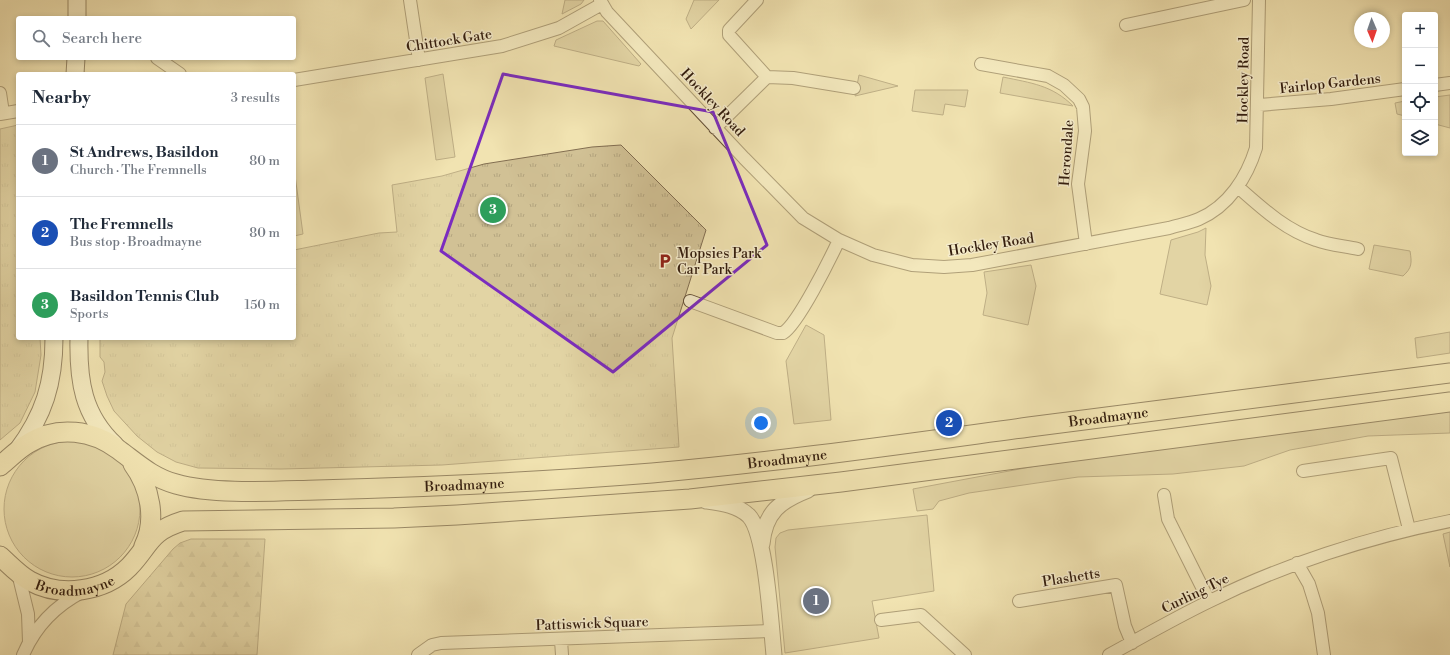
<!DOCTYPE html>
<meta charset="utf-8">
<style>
:root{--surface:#fff;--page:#f2f2f3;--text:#1f2937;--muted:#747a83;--line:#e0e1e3;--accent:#2563eb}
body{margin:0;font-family:"Libre Bodoni",serif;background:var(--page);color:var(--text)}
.controls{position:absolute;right:12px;top:12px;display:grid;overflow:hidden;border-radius:4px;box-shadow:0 2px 6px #0003}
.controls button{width:36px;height:36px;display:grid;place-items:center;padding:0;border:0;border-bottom:1px solid var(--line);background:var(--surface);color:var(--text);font:20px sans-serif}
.compass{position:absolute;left:1354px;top:12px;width:36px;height:36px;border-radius:50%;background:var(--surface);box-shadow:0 2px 6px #0003;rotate:178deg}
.you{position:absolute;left:761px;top:423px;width:14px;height:14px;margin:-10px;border:3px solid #fff;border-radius:50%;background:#1a73e8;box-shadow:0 0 0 6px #1a73e833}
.badge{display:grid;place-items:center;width:26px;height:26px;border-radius:50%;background:var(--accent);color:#fff;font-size:13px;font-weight:700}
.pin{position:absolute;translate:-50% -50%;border:2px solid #fff;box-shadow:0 1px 4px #0006}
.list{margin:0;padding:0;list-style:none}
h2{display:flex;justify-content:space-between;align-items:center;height:52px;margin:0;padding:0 16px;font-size:17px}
h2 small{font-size:13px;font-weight:400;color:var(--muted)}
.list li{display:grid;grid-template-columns:26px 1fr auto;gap:12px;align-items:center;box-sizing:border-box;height:72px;padding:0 16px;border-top:1px solid var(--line)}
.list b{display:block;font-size:15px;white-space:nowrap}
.list p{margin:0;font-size:13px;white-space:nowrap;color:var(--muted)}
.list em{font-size:13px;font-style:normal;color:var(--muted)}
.icon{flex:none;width:22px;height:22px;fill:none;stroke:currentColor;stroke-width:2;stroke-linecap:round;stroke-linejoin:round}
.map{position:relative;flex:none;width:1450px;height:655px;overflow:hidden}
.search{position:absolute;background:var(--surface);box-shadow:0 2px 6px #0003;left:16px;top:16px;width:280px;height:44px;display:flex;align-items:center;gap:10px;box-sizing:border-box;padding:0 14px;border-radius:4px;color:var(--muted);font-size:15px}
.panel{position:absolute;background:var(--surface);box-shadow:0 2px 6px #0003;left:16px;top:72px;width:280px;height:268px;border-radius:4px}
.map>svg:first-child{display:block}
</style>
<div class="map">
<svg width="1450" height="655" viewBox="0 0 1450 655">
<defs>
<pattern id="forest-firs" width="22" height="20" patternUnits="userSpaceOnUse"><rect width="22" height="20" fill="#d1c195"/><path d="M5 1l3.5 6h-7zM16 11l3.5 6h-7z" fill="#b4a57f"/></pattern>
<pattern id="park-tufts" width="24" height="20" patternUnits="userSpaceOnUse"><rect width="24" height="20" fill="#d1c195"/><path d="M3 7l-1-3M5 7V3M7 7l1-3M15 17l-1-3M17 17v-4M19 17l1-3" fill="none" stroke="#b4a57f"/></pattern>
</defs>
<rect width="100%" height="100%" fill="#f1e3b1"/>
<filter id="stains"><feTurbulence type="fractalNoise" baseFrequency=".005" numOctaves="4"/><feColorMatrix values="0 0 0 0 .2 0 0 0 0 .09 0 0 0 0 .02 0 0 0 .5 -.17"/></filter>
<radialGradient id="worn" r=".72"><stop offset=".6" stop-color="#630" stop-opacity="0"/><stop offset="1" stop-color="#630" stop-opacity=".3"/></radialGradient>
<path fill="#d1c195" stroke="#826e51" d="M 565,0 L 584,0 L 581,4 L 562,14 Z
M 694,0 L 719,0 L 691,29 L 686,19 Z
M 597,21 L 603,21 L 641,64 L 639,66 L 554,46 L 556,40 Z
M 443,74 L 455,157 L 436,160 L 425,78 Z
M 859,75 L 898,86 L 855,96 Z
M 1003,77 C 1031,83 1052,85 1073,106 L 1000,93 Z
M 915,90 L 968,90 L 965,107 L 945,104 L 943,115 L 912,111 Z
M 1450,95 L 1450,128 L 1435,124 L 1435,97 Z
M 1405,101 L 1405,116 L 1397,114 L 1395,103 Z
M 294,168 L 303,234 L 294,236 Z
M 1206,228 L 1205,255 L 1211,286 L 1207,305 L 1160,294 L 1171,240 L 1198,232 Z
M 1374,245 L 1410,251 C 1412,263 1412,268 1403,276 L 1369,269 Z
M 1031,265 L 1036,286 L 1028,325 L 983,315 L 987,293 L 984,272 Z
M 806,325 L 824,335 L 831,420 L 794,424 L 786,361 Z
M 1450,332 L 1450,353 L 1417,358 L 1415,338 Z
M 1450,409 L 1450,433 L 1368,436 L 1290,450 L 1244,466 L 1173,474 L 1078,477 L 969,493 L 939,501 L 933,509 L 917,511 L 913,489 L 1073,459 Z
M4 509a68 68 0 1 1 136 0a68 68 0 1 1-136 0Z
M 927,515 L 934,591 L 872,601 L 879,638 L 785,653 L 775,547 L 776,538 L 780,533 L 788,530 Z
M 1450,532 L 1450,567 L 1443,534 Z"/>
<path fill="url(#forest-firs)" stroke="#826e51" d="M 191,539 L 265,539 L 257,655 L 113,655 L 126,604 L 173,549 L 180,543 Z"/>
<path fill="url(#park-tufts)" stroke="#826e51" d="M 18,125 L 18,338 L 40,338 L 41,355 L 35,392 L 20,423 L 0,440 L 0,129 Z
M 621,145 L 706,230 L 672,338 L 679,447 L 442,465 L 281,469 L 198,468 L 176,462 L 157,452 L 137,436 L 114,411 L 107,396 L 102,381 L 105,372 L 104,362 L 100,357 L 100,338 L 294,338 L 294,250 L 379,233 L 397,232 L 392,185 L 442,176 L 484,164 L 592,147 Z"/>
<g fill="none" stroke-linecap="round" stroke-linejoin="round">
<g stroke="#624e36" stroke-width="14">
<path id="minor" d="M 410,0 L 419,60
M 600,0 L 607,12 L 744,158 L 803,218 L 839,240 L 873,255 L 912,265 L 944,267 L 972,265 L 1169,228 C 1179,225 1190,223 1199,219 C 1229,206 1247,177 1256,148 L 1259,0
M 757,0 L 729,30 L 729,35 L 767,77
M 1126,25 L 1244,0
M 157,58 L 180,74
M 981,64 L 1048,76 L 1064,85 L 1079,99 L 1083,107 L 1085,131 L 1078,184 L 1086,244
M 294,80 L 502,46 L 559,28 L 602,4
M 1435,85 L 1450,83
M 0,93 L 3,113
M 1259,105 L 1331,99 L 1405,89
M 0,114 L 18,111
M 715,128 L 767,77 L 793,78 L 854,88
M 1238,187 C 1262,208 1285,230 1316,240 C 1329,245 1344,246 1358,249
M 690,301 L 777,333 L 783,333 C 798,324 830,259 839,240
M 1303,471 L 1391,458 L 1409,529
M 1164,495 L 1168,519 L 1209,601
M 1297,563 L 1309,584 L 1318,613 L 1324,655
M 18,573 L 28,614 L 29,642
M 1019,601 L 1116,585 L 1125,626 L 1132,643
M 881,620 L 921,615 L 965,655
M 561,640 L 562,655
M 23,655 C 35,627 55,606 82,592
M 418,655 L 432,645 L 441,643 L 771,631
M 1109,655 C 1142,637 1175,618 1208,602 C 1282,565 1369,537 1450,521"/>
</g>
<g stroke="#624e36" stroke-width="17">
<path id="tertiary" d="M 706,501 C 721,503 738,505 749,516 C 766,534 771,626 774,655
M 762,544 C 765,512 780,501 808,490"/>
</g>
<g stroke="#321c0d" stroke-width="19">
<path id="secondary" d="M 77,0 L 77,18
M 75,74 L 76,58
M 79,338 C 78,381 83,415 115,445
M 17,451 C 44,415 54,383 54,338"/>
</g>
<g stroke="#321c0d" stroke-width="21">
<g id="primary">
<path d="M 133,464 C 150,487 157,520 144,546"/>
<path id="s1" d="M 0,466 C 10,458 18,449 29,443 C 58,425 93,430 119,450 C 138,464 153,478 176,484 C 215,495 275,491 317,490 C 429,487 540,482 652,473 C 778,462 903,444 1029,427 C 1169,409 1310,391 1450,373"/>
<path id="s2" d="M 0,556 C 10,565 19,575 30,581 C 61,598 104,592 129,567 C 151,544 148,532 183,521 L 394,518 L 457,515 L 690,499 L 841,482 L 1450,402"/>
</g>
</g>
<use href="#minor" stroke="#f6edcc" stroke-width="12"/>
<use href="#tertiary" stroke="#f6edcc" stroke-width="15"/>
<use href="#secondary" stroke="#f6edcc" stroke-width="17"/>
<use href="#primary" stroke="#f1e3b1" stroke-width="19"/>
</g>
<path d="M0 0H1450V655H0ZM 503,74 L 713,112 L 767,245 L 613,372 L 441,251 Z" fill="#f1e3b1" fill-opacity=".55" fill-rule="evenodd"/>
<path fill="none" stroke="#7b2cbf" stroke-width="3" stroke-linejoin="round" d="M 503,74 L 713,112 L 767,245 L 613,372 L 441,251 Z"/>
<defs>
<g id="parking-bare" transform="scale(1.2)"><path d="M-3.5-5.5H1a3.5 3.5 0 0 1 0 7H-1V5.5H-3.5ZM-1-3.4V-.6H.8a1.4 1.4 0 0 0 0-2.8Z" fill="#8f2418" stroke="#f6edcc" stroke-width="2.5" paint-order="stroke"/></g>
</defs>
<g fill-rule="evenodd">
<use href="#parking-bare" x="665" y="261"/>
</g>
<g text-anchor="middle" stroke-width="3" stroke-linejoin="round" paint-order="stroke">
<g font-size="14" fill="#321c0d" stroke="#f6edcc">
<text transform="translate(449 40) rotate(-9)" y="5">Chittock Gate</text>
<text transform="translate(1243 80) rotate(-89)" y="5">Hockley Road</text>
<text transform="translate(1330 83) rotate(-6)" y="5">Fairlop Gardens</text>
<text transform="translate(713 102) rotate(47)" y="5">Hockley Road</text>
<text transform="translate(1066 153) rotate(-86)" y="5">Herondale</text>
<text transform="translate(991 244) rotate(-9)" y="5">Hockley Road</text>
<text dy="5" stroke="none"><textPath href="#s1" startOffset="1137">Broadmayne</textPath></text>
<text dy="5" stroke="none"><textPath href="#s1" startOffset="813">Broadmayne</textPath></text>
<text dy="5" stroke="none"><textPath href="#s1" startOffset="489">Broadmayne</textPath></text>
<text transform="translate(1071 577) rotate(-9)" y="5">Plashetts</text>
<text dy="5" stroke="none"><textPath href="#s2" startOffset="86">Broadmayne</textPath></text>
<text transform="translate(1195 593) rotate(-26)" y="5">Curling Tye</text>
<text transform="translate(592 623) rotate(-2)" y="5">Pattiswick Square</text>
</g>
<g font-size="14" fill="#321c0d" stroke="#f6edcc" text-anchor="start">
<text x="677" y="258">Mopsies Park<tspan x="677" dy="16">Car Park</tspan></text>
</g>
</g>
<rect width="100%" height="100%" filter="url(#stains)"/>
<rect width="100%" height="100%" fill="url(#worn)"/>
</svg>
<div class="controls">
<button>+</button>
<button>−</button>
<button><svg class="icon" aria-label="locate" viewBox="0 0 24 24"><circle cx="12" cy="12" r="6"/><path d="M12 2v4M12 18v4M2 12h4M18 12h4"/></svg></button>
<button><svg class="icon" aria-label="layers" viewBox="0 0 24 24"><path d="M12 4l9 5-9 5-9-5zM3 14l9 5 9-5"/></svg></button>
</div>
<svg class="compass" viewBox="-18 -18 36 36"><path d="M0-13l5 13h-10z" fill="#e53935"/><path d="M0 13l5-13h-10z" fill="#747a83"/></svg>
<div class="you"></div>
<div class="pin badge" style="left:816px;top:601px;background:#6b7280">1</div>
<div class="pin badge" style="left:949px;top:423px;background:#1a4fb4">2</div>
<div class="pin badge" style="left:493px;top:210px;background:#2e9e5b">3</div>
<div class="search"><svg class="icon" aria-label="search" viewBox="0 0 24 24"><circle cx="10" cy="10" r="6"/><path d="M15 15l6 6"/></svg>Search here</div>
<section class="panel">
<h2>Nearby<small>3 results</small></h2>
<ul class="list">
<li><span class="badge" style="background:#6b7280">1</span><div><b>St Andrews, Basildon</b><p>Church · The Fremnells</p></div><em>80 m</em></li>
<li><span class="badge" style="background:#1a4fb4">2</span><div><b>The Fremnells</b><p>Bus stop · Broadmayne</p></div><em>80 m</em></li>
<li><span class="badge" style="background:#2e9e5b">3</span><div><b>Basildon Tennis Club</b><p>Sports</p></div><em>150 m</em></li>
</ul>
</section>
</div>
